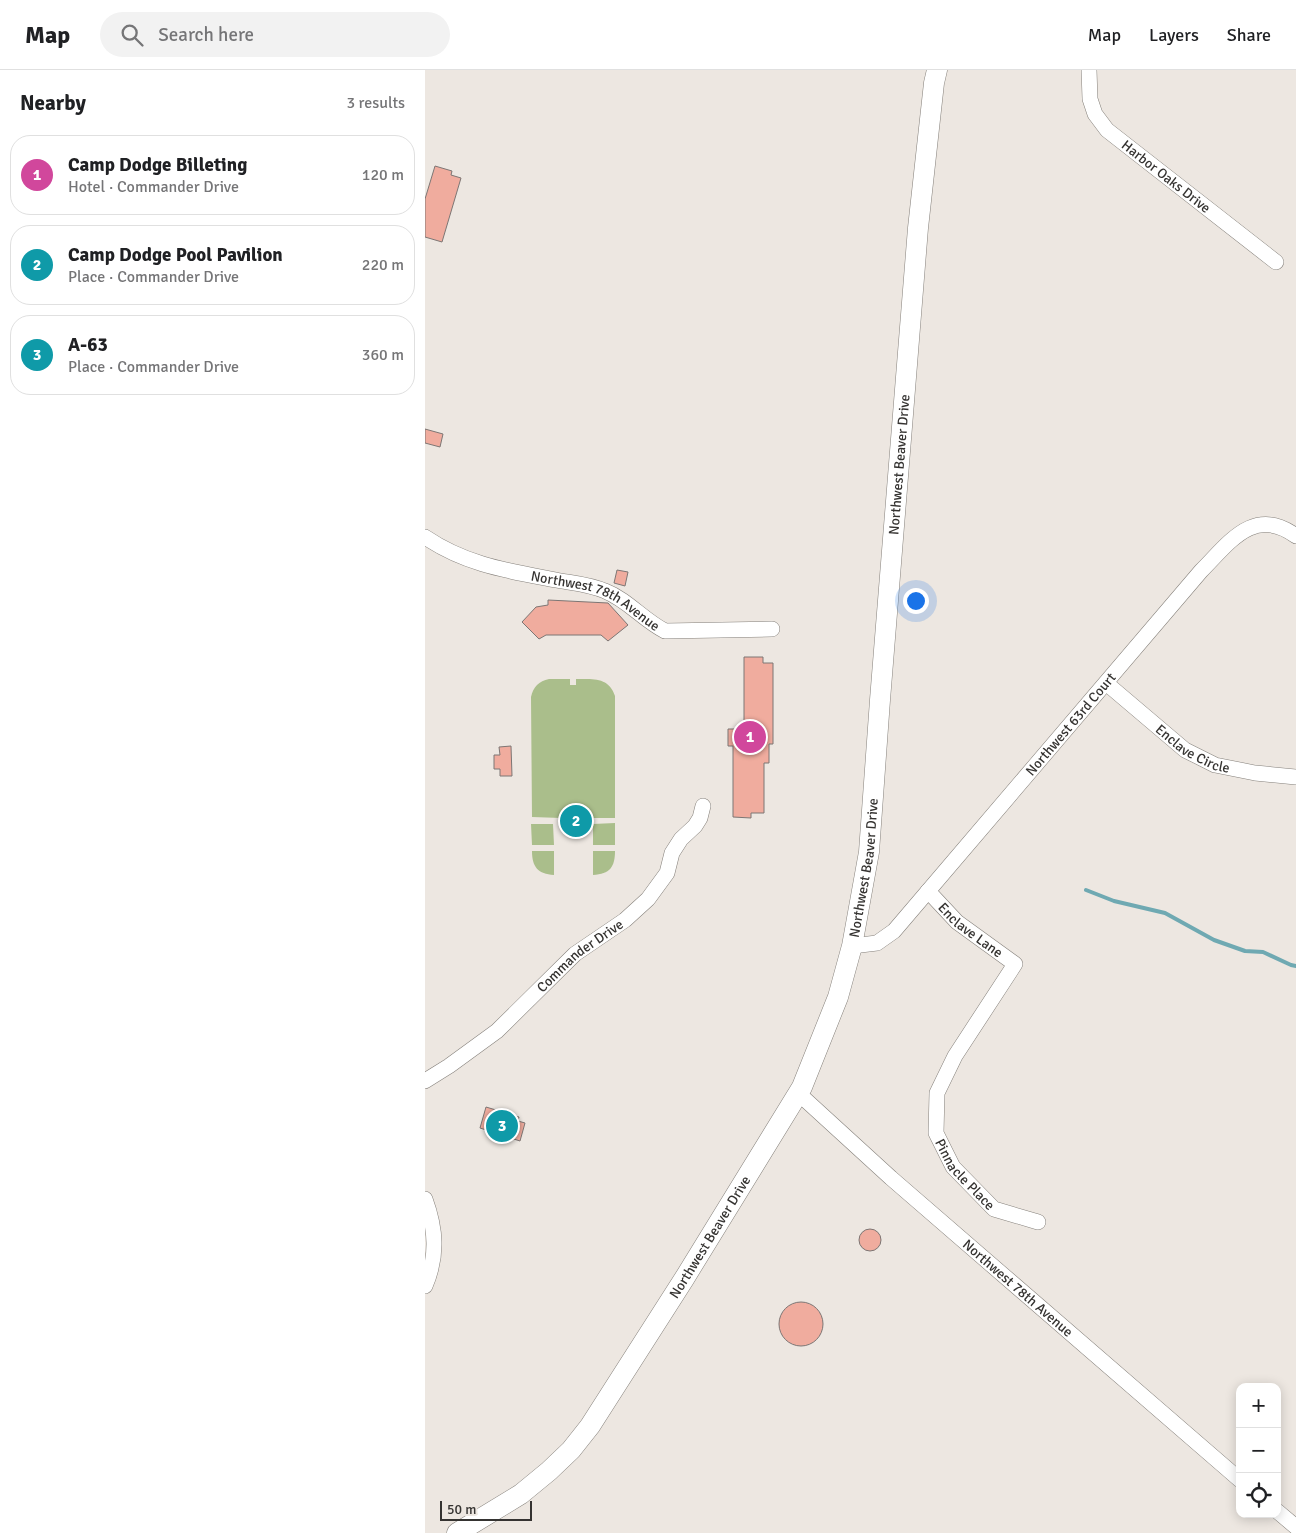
<!DOCTYPE html>
<meta charset="utf-8">
<style>
:root{--surface:#fff;--page:#f2f2f2;--text:#202124;--muted:#757577;--line:#e0e0e0;--accent:#7c3aed}
body{margin:0;font-family:Signika,sans-serif;background:var(--page);color:var(--text)}
.controls{position:absolute;right:15px;bottom:15px;display:grid;overflow:hidden;border-radius:10px;box-shadow:0 2px 12px #0003}
.controls button{width:45px;height:45px;display:grid;place-items:center;padding:0;border:0;border-bottom:1px solid var(--line);background:var(--surface);color:var(--text);font:25px sans-serif}
.scale{position:absolute;left:15px;bottom:12px;width:92px;box-sizing:border-box;padding-left:5px;border:2px solid #353331;border-top:0;font-size:14px;line-height:18px;white-space:nowrap;color:#353331;-webkit-text-stroke:4px #ede7e1;paint-order:stroke}
.you{position:absolute;left:490px;top:530px;width:18px;height:18px;margin:-12px;border:4px solid #fff;border-radius:50%;background:#1a73e8;box-shadow:0 0 0 8px #1a73e833}
.badge{display:grid;place-items:center;width:32px;height:32px;border-radius:50%;background:var(--accent);color:#fff;font-size:16px;font-weight:700}
.pin{position:absolute;translate:-50% -50%;border:2px solid #fff;box-shadow:0 1px 5px #0006}
.list{margin:0;padding:0;list-style:none}
h2{display:flex;justify-content:space-between;align-items:center;height:65px;margin:0;padding:0 20px;font-size:21px}
h2 small{font-size:16px;font-weight:400;color:var(--muted)}
.list li{display:grid;grid-template-columns:32px 1fr auto;gap:15px;align-items:center;box-sizing:border-box;height:80px;margin:0 10px 10px;padding:0 10px;border:1px solid var(--line);border-radius:20px}
.list b{display:block;font-size:19px;white-space:nowrap}
.list p{margin:0;font-size:16px;white-space:nowrap;color:var(--muted)}
.list em{font-size:16px;font-style:normal;color:var(--muted)}
.icon{flex:none;width:28px;height:28px;fill:none;stroke:currentColor;stroke-width:2;stroke-linecap:round;stroke-linejoin:round}
.map{position:relative;flex:none;width:871px;height:1463px;overflow:hidden}
header{display:flex;align-items:center;gap:30px;box-sizing:border-box;height:70px;padding:0 25px;background:var(--surface);border-bottom:1px solid var(--line)}
header strong{font-size:24px}
nav{display:flex;gap:28px;margin-inline-start:auto;font-size:18px}
.search{width:350px;height:45px;background:var(--page);display:flex;align-items:center;gap:12px;box-sizing:border-box;padding:0 18px;border-radius:28px;color:var(--muted);font-size:19px}
main{display:flex}
aside{flex:1;background:var(--surface)}
.map>svg:first-child{display:block}
</style>
<header>
<strong>Map</strong>
<div class="search"><svg class="icon" aria-label="search" viewBox="0 0 24 24"><circle cx="10" cy="10" r="6"/><path d="M15 15l6 6"/></svg>Search here</div>
<nav><a>Map</a><a>Layers</a><a>Share</a></nav>
</header>
<main>
<aside>
<h2>Nearby<small>3 results</small></h2>
<ul class="list">
<li><span class="badge" style="background:#d1479c">1</span><div><b>Camp Dodge Billeting</b><p>Hotel · Commander Drive</p></div><em>120 m</em></li>
<li><span class="badge" style="background:#0f9aa8">2</span><div><b>Camp Dodge Pool Pavilion</b><p>Place · Commander Drive</p></div><em>220 m</em></li>
<li><span class="badge" style="background:#0f9aa8">3</span><div><b>A-63</b><p>Place · Commander Drive</p></div><em>360 m</em></li>
</ul>
</aside>
<div class="map">
<svg width="871" height="1463" viewBox="0 0 871 1463">
<rect width="100%" height="100%" fill="#ede7e1"/>
<path fill="#aabe8b" d="M 124,609 L 145,609 L 145,615 L 151,615 L 151,609 C 168,609 184,607 190,626 L 190,748 L 164,748 L 161,741 L 151,737 L 140,741 L 136,748 L 107,747 L 106,627 C 108,617 114,611 124,609 Z
M 190,753 L 190,775 L 168,775 L 168,754 Z
M 106,754 L 128,754 L 129,775 L 107,775 Z
M 107,781 L 129,781 L 129,805 C 113,804 107,797 107,781 Z
M 168,781 L 190,781 C 190,797 185,804 168,805 Z"/>
<g fill="none" stroke-linecap="round" stroke-linejoin="round">
<path stroke="#6fa9b2" stroke-width="4" d="M 661,820 L 689,831 L 740,843 L 789,870 L 820,881 L 838,882 L 866,895 L 871,896"/>
</g>
<path fill="#f0ac9e" stroke="#7d7674" d="M 10,96 L 27,101 L 26,105 L 36,108 L 17,172 L 0,167 L 0,129 Z
M 0,359 L 18,364 L 15,377 L 0,373 Z
M 192,500 L 203,502 L 200,516 L 189,513 Z
M 123,530 L 183,533 L 203,555 L 183,571 L 176,565 L 121,565 L 114,569 L 97,552 L 111,537 L 123,535 Z
M 319,587 L 338,587 L 338,593 L 348,593 L 348,674 L 344,674 L 344,693 L 339,693 L 339,743 L 326,743 L 326,748 L 308,747 L 308,676 L 303,676 L 303,659 L 319,659 Z
M 86,676 L 87,706 L 75,706 L 75,699 L 69,699 L 69,685 L 75,685 L 74,677 Z
M139 751a12 12 0 1 1 24 0a12 12 0 1 1-24 0Z
M 61,1037 L 94,1047 L 93,1051 L 100,1053 L 95,1071 L 55,1058 Z
M434 1170a11 11 0 1 1 22 0a11 11 0 1 1-22 0Z
M354 1254a22 22 0 1 1 44 0a22 22 0 1 1-44 0Z"/>
<g fill="none" stroke-linecap="round" stroke-linejoin="round">
<g stroke="#85807b" stroke-width="16">
<g id="minor">
<path id="s1" d="M 664,0 L 665,29 L 670,44 L 682,60 L 851,192"/>
<path id="s2" d="M 0,467 C 41,495 84,501 131,510 C 147,513 164,514 180,521 C 203,530 218,550 240,561 L 347,559"/>
<path id="s3" d="M 681,613 L 760,680 L 790,695 L 830,703 L 871,707"/>
<path id="s4" d="M 503,821 L 532,852 L 590,894 L 530,986 L 512,1023 L 511,1063 L 528,1097 L 569,1139 L 613,1152"/>
<path id="s5" d="M 427,876 L 452,873 L 469,861 L 776,501 C 804,473 829,435 871,466"/>
<path id="s6" d="M 0,1011 L 24,996 L 72,961 L 150,884 L 200,850 L 223,829 L 242,803 L 247,783 L 256,769 L 270,756 L 275,748 L 278,736"/>
<path id="s7" d="M 373,1023 L 466,1108 L 815,1410"/>
<path d="M 0,1129 C 11,1159 13,1186 0,1216"/>
<path d="M 852,1441 L 871,1457"/>
</g>
</g>
<g stroke="#85807b" stroke-width="21">
<g id="secondary">
<path id="s8" d="M 32,1463 L 96,1424 L 124,1401 L 146,1380 L 165,1356 L 259,1209 L 377,1017 L 413,927 L 427,876 L 444,782 L 455,630 L 493,158 L 509,13 L 512,0"/>
</g>
</g>
<use href="#minor" stroke="#fff" stroke-width="15"/>
<use href="#secondary" stroke="#fff" stroke-width="20"/>
</g>
<g text-anchor="middle" stroke-width="4" stroke-linejoin="round" paint-order="stroke">
<g font-size="14" fill="#353331" stroke="#ede7e1">
<text dy="5" stroke="none"><textPath href="#s1" startOffset="140">Harbor Oaks Drive</textPath></text>
<text dy="5" stroke="none"><textPath href="#s8" startOffset="1206">Northwest Beaver Drive</textPath></text>
<text dy="5" stroke="none"><textPath href="#s2" startOffset="184">Northwest 78th Avenue</textPath></text>
<text dy="5" stroke="none"><textPath href="#s5" startOffset="318">Northwest 63rd Court</textPath></text>
<text dy="5" stroke="none"><textPath href="#s3" startOffset="110">Enclave Circle</textPath></text>
<text dy="5" stroke="none"><textPath href="#s8" startOffset="801">Northwest Beaver Drive</textPath></text>
<text dy="5" stroke="none"><textPath href="#s4" startOffset="58">Enclave Lane</textPath></text>
<text dy="5" stroke="none"><textPath href="#s6" startOffset="200">Commander Drive</textPath></text>
<text dy="5" stroke="none"><textPath href="#s4" startOffset="356">Pinnacle Place</textPath></text>
<text dy="5" stroke="none"><textPath href="#s8" startOffset="396">Northwest Beaver Drive</textPath></text>
<text dy="5" stroke="none"><textPath href="#s7" startOffset="294">Northwest 78th Avenue</textPath></text>
</g>
</g>
</svg>
<div class="controls">
<button>+</button>
<button>−</button>
<button><svg class="icon" aria-label="locate" viewBox="0 0 24 24"><circle cx="12" cy="12" r="6"/><path d="M12 2v4M12 18v4M2 12h4M18 12h4"/></svg></button>
</div>
<div class="scale">50 m</div>
<div class="you"></div>
<div class="pin badge" style="left:325px;top:667px;background:#d1479c">1</div>
<div class="pin badge" style="left:151px;top:751px;background:#0f9aa8">2</div>
<div class="pin badge" style="left:77px;top:1056px;background:#0f9aa8">3</div>
</div>
</main>
